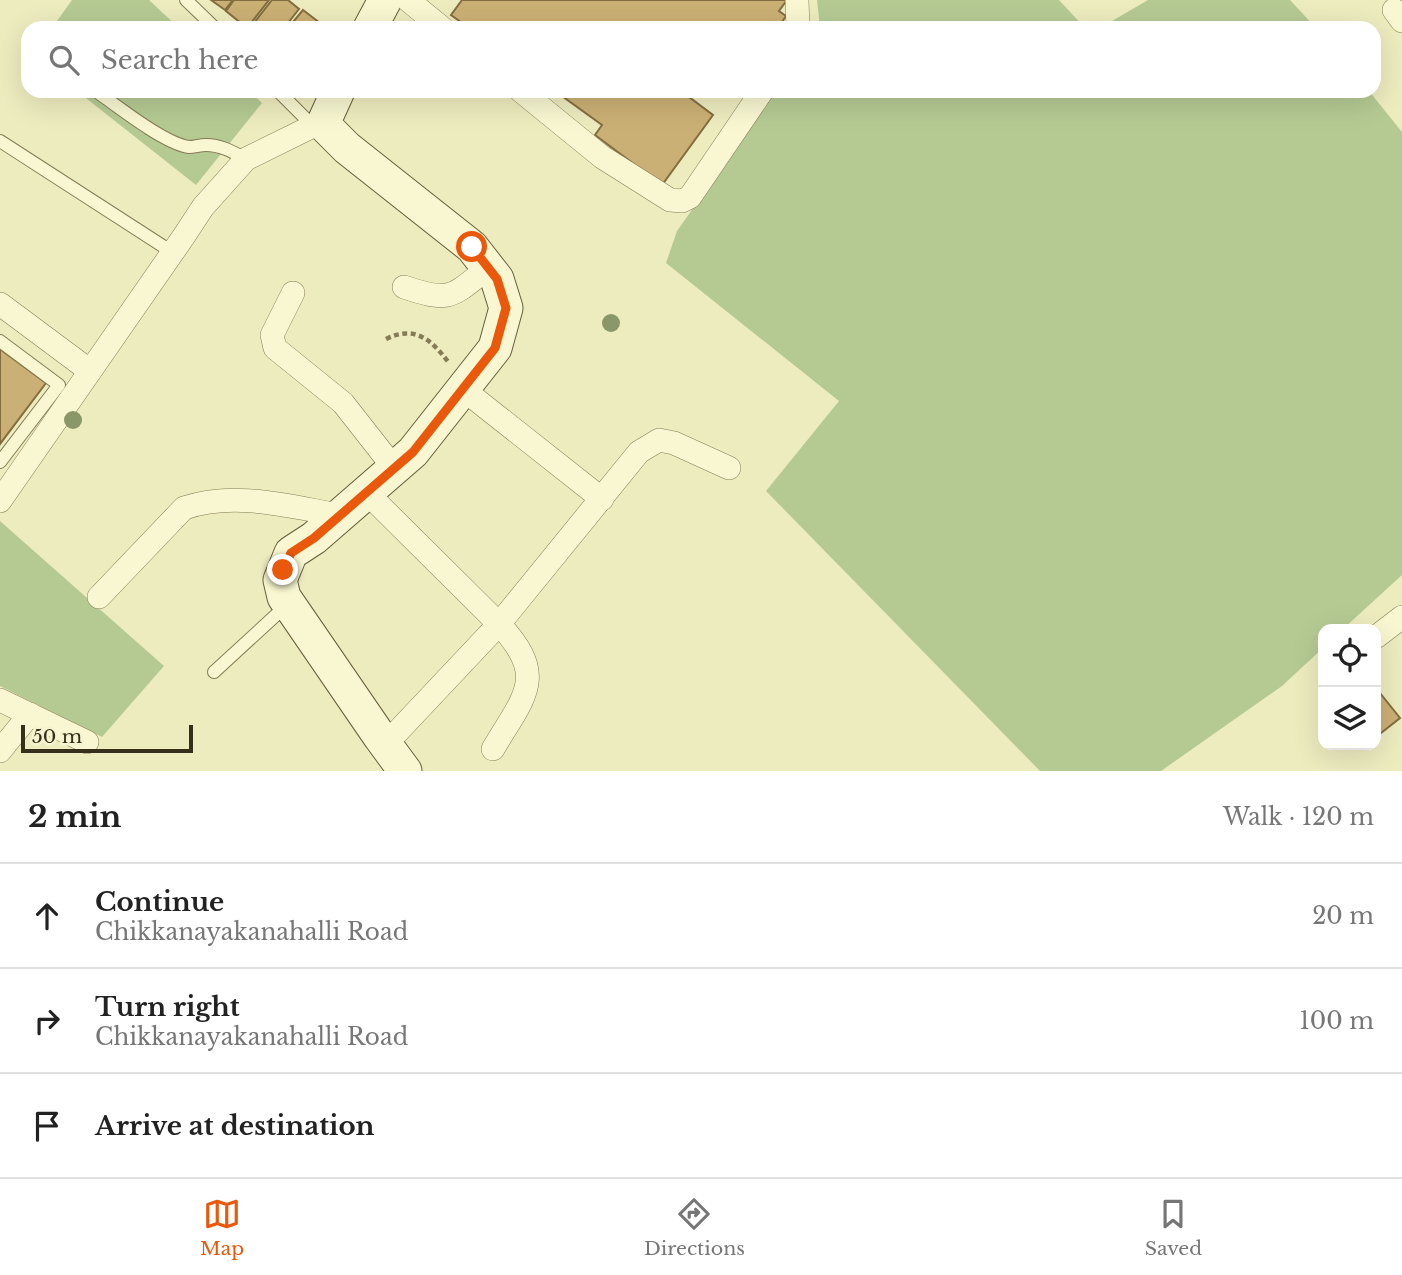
<!DOCTYPE html>
<meta charset="utf-8">
<style>
:root{--surface:#fff;--page:#f2f2f2;--text:#222;--muted:#767676;--line:#e0e0e0;--accent:#ea580c}
body{margin:0;font-family:"Libre Baskerville",serif;background:var(--page);color:var(--text)}
.controls{position:absolute;right:21px;bottom:21px;display:grid;overflow:hidden;border-radius:14px;box-shadow:0 7px 28px #0002}
.controls button{width:63px;height:63px;display:grid;place-items:center;padding:0;border:0;border-bottom:2px solid var(--line);background:var(--surface);color:var(--text);font:35px sans-serif}
.scale{position:absolute;left:21px;bottom:18px;width:172px;box-sizing:border-box;padding-left:7px;border:4px solid #352f1c;border-top:0;font-size:19px;line-height:24px;white-space:nowrap;color:#352f1c;-webkit-text-stroke:5px #f5f4ce;paint-order:stroke}
.stop{position:absolute;width:21px;height:21px;margin:-16px;border:5px solid #ea580c;border-radius:50%;background:#fff}
.stop.end{background:#ea580c;border-color:#fff;box-shadow:0 2px 7px #0008}
.list{margin:0;padding:0;list-style:none}
h2{display:flex;justify-content:space-between;align-items:center;height:91px;margin:0;padding:0 28px;font-size:30px}
h2 small{font-size:23px;font-weight:400;color:var(--muted)}
.list li{display:grid;grid-template-columns:46px 1fr auto;gap:21px;align-items:center;box-sizing:border-box;height:105px;padding:0 28px;border-top:2px solid var(--line)}
.list b{display:block;font-size:26px;white-space:nowrap}
.list p{margin:0;font-size:23px;white-space:nowrap;color:var(--muted)}
.list em{font-size:23px;font-style:normal;color:var(--muted)}
.icon{flex:none;width:38px;height:38px;fill:none;stroke:currentColor;stroke-width:2;stroke-linecap:round;stroke-linejoin:round}
.map{position:relative;flex:none;width:1402px;height:771px;overflow:hidden}
.search{position:absolute;background:var(--surface);box-shadow:0 7px 28px #0002;left:21px;right:21px;top:21px;height:77px;display:flex;align-items:center;gap:18px;box-sizing:border-box;padding:0 24px;border-radius:21px;color:var(--muted);font-size:26px}
.sheet{height:406px;background:var(--surface)}
nav{display:flex;justify-content:space-around;align-items:center;box-sizing:border-box;height:98px;border-top:2px solid var(--line);background:var(--surface);font-size:19px;color:var(--muted)}
nav a{display:grid;justify-items:center;gap:4px}
nav .on{color:var(--accent)}
.map>svg:first-child{display:block}
</style>
<div class="map">
<svg width="1402" height="771" viewBox="0 0 1402 771">
<rect width="100%" height="100%" fill="#edecbf"/>
<path fill="#b5ca93" d="M 72,0 L 149,0 L 179,28 L 52,28 Z
M 817,0 L 1059,0 L 1085,28 L 820,28 Z
M 1148,0 L 1290,0 L 1316,28 L 1100,28 Z
M 77,91 L 249,91 L 262,103 L 196,185 Z
M 776,91 L 1369,91 L 1402,132 L 1402,575 L 1343,629 L 1323,629 L 1323,648 L 1282,686 L 1161,771 L 1040,771 L 766,491 L 839,401 L 666,263 L 677,231 Z
M 0,521 L 164,666 L 102,737 L 0,686 Z"/>
<path fill="#cbb075" stroke="#846d3e" stroke-width="2" d="M 211,0 L 233,0 L 225,10 Z
M 234,0 L 269,0 L 247,28 L 226,11 Z
M 272,0 L 288,0 L 299,9 L 284,28 L 250,28 Z
M 462,0 L 787,0 L 779,11 L 786,16 L 778,28 L 469,28 L 451,15 Z
M 303,10 L 324,26 L 322,28 L 288,28 Z
M 555,91 L 681,91 L 713,115 L 662,185 L 595,135 L 602,125 Z
M 0,349 L 46,383 L 0,444 Z
M 1376,688 L 1400,718 L 1376,737 Z"/>
<g fill="none" stroke-linecap="round" stroke-linejoin="round">
<g stroke="#857c57" stroke-width="14">
<path id="service" d="M 186,0 L 215,28
M 96,91 C 117,106 165,144 189,147 C 194,147 200,145 206,145 C 221,145 233,152 246,159
M 278,91 L 313,126
M 0,141 L 172,252
M 0,341 L 59,385 L 0,462
M 214,672 L 288,604"/>
</g>
<g stroke="#857c57" stroke-width="24">
<path id="minor" d="M 408,0 L 442,28
M 797,0 L 798,28
M 1394,10 L 1402,21
M 521,91 L 602,157 L 670,200 L 682,201 L 690,197 L 762,91
M 404,287 C 451,303 451,297 488,268
M 293,293 L 272,335 L 275,348 L 343,403 L 394,468
M 0,304 L 90,371
M 464,390 L 602,499
M 366,492 L 499,624 C 549,677 524,696 493,749
M 0,501 L 184,236 L 203,207 L 246,159 L 313,126 L 323,124
M 99,597 L 184,508 C 235,491 287,506 339,515
M 1376,637 L 1402,617
M 0,700 L 87,742
M 385,745 L 499,624 L 639,452 L 659,440 L 674,443 L 729,468
M 0,751 L 30,714"/>
</g>
<g stroke="#675d3b" stroke-width="35">
<path id="secondary" d="M 370,28 L 385,0
M 338,91 L 323,124 L 347,148 L 472,247 L 497,279 L 506,308 L 495,348 L 413,452 L 314,538 L 291,553 L 280,580 L 284,597 L 380,737 L 405,771"/>
</g>
<path stroke="#857c57" stroke-width="4.5" stroke-dasharray="5 3.5" stroke-linecap="butt" d="M 386,339 C 415,325 431,339 449,363"/>
<use href="#service" stroke="#f8f7d1" stroke-width="12"/>
<use href="#minor" stroke="#f8f7d1" stroke-width="23"/>
<use href="#secondary" stroke="#f8f7d1" stroke-width="33"/>
</g>
<g fill="#899769">
<circle cx="611" cy="323" r="9"/>
<circle cx="73" cy="420" r="9"/>
</g>
<g fill="none" stroke-linecap="round" stroke-linejoin="round">
<path stroke="#ea580c" stroke-width="9" d="M 283,570 L 291,553 L 314,538 L 413,452 L 495,348 L 506,308 L 497,279 L 472,247"/>
</g>
</svg>
<div class="controls">
<button><svg class="icon" aria-label="locate" viewBox="0 0 24 24"><circle cx="12" cy="12" r="6"/><path d="M12 2v4M12 18v4M2 12h4M18 12h4"/></svg></button>
<button><svg class="icon" aria-label="layers" viewBox="0 0 24 24"><path d="M12 4l9 5-9 5-9-5zM3 14l9 5 9-5"/></svg></button>
</div>
<div class="scale">50 m</div>
<div class="stop" style="left:472px;top:247px"></div>
<div class="stop end" style="left:283px;top:570px"></div>
<div class="search"><svg class="icon" aria-label="search" viewBox="0 0 24 24"><circle cx="10" cy="10" r="6"/><path d="M15 15l6 6"/></svg>Search here</div>
</div>
<section class="sheet">
<h2>2 min<small>Walk · 120 m</small></h2>
<ul class="list">
<li><svg class="icon" aria-label="ahead" viewBox="0 0 24 24"><path d="M12 20V5M6 11l6-6 6 6"/></svg><div><b>Continue</b><p>Chikkanayakanahalli Road</p></div><em>20 m</em></li>
<li><svg class="icon" aria-label="right" viewBox="0 0 24 24"><path d="M7 20v-9h11M14 6l5 5-5 5"/></svg><div><b>Turn right</b><p>Chikkanayakanahalli Road</p></div><em>100 m</em></li>
<li><svg class="icon" aria-label="arrive" viewBox="0 0 24 24"><path d="M6 21V4h12l-3 4 3 4H6"/></svg><div><b>Arrive at destination</b></div></li>
</ul>
</section>
<nav>
<a class="on"><svg class="icon" aria-label="map" viewBox="0 0 24 24"><path d="M3 6l6-2 6 2 6-2v14l-6 2-6-2-6 2zM9 4v14M15 6v14"/></svg>Map</a>
<a><svg class="icon" aria-label="directions" viewBox="0 0 24 24"><path d="M12 3l9 9-9 9-9-9zM9 14v-3h6M13 9l2 2-2 2"/></svg>Directions</a>
<a><svg class="icon" aria-label="saved" viewBox="0 0 24 24"><path d="M7 4h10v16l-5-4-5 4z"/></svg>Saved</a>
</nav>
